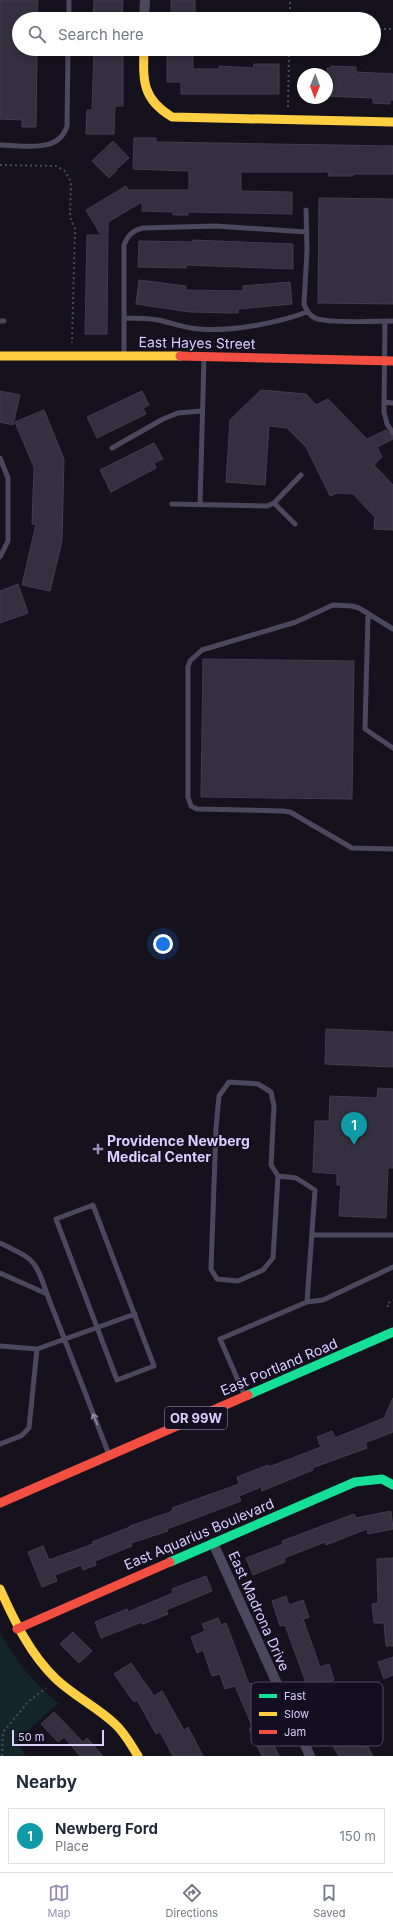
<!DOCTYPE html>
<style>
:root{--surface:#fff;--page:#f6f6f7;--text:#1f2937;--muted:#747a83;--line:#e0e1e3;--accent:#958daf}
body{margin:0;font-family:Inter,sans-serif;background:var(--page);color:var(--text)}
.compass{position:absolute;left:297px;top:68px;width:36px;height:36px;border-radius:50%;background:var(--surface);box-shadow:0 2px 6px #0003;rotate:181deg}
.scale{position:absolute;left:12px;bottom:10px;width:92px;box-sizing:border-box;padding-left:4px;border:2px solid #dacffe;border-top:0;font-size:11px;line-height:14px;white-space:nowrap;color:#dacffe;-webkit-text-stroke:3px #130e22;paint-order:stroke}
.you{position:absolute;left:163px;top:944px;width:14px;height:14px;margin:-10px;border:3px solid #fff;border-radius:50%;background:#1a73e8;box-shadow:0 0 0 6px #1a73e833}
.badge{display:grid;place-items:center;width:26px;height:26px;border-radius:50%;background:var(--accent);color:#fff;font-size:13px;font-weight:700}
.pin{position:absolute;translate:-50% -33px;filter:drop-shadow(0 1px 2px #0008)}
.pin::after{content:'';position:absolute;top:21px;width:14px;height:12px;background:inherit;clip-path:polygon(0 0,100% 0,50% 100%)}
.list{margin:0;padding:0;list-style:none}
h2{display:flex;justify-content:space-between;align-items:center;height:52px;margin:0;padding:0 16px;font-size:17px}
h2 small{font-size:13px;font-weight:400;color:var(--muted)}
.list li{display:grid;grid-template-columns:26px 1fr auto;gap:12px;align-items:center;box-sizing:border-box;height:56px;margin:0 8px 8px;padding:0 8px;border:1px solid var(--line);border-radius:0px}
.list b{display:block;font-size:15px;white-space:nowrap}
.list p{margin:0;font-size:13px;white-space:nowrap;color:var(--muted)}
.list em{font-size:13px;font-style:normal;color:var(--muted)}
.icon{flex:none;width:22px;height:22px;fill:none;stroke:currentColor;stroke-width:2;stroke-linecap:round;stroke-linejoin:round}
.map{position:relative;flex:none;width:393px;height:1756px;overflow:hidden}
.search{position:absolute;background:var(--surface);box-shadow:0 2px 6px #0003;left:12px;right:12px;top:12px;height:44px;display:flex;align-items:center;gap:10px;box-sizing:border-box;padding:0 14px;border-radius:22px;color:var(--muted);font-size:15px}
.sheet{height:116px;background:var(--surface)}
nav{display:flex;justify-content:space-around;align-items:center;box-sizing:border-box;height:56px;border-top:1px solid var(--line);background:var(--surface);font-size:11px;color:var(--muted)}
nav a{display:grid;justify-items:center;gap:2px}
nav .on{color:var(--accent)}
.map>svg:first-child{display:block}
</style>
<div class="map">
<svg width="393" height="1756" viewBox="0 0 393 1756">
<rect width="100%" height="100%" fill="#15121d"/>
<path fill="#122629" d="M 0,1632 C 14,1660 34,1683 58,1703 L 16,1742 L 26,1756 L 0,1756 Z"/>
<path fill="#34303f" stroke="#433c51" d="M 0,0 L 38,0 L 37,19 L 19,19 L 19,49 L 37,49 L 36,127 L 22,127 L 22,120 L 0,119 Z
M 94,0 L 123,0 L 122,19 L 93,19 Z
M 171,0 L 195,0 L 195,19 L 171,19 Z
M 94,49 L 120,49 L 120,55 L 123,55 L 123,106 L 115,106 L 114,134 L 86,134 L 87,110 L 92,110 Z
M 167,49 L 193,49 L 193,69 L 219,69 L 219,66 L 253,68 L 254,64 L 279,64 L 279,94 L 181,94 L 181,82 L 167,82 Z
M 331,66 L 356,67 L 356,72 L 393,74 L 393,100 L 390,100 L 390,104 L 373,103 L 373,98 L 327,96 L 327,68 L 331,68 Z
M 134,138 L 156,138 L 156,142 L 393,146 L 393,174 L 353,174 L 353,176 L 328,176 L 329,172 L 241,172 L 241,191 L 292,192 L 292,214 L 188,212 L 188,215 L 173,215 L 173,212 L 142,211 L 142,202 L 108,222 L 107,334 L 85,334 L 87,235 L 101,235 L 86,210 L 126,186 L 128,190 L 189,190 L 189,171 L 133,169 Z
M 113,141 L 129,158 L 118,168 L 116,168 L 117,170 L 109,178 L 92,161 Z
M 319,198 L 393,199 L 393,304 L 318,303 Z
M 192,240 L 293,244 L 293,269 L 186,265 L 186,268 L 138,267 L 139,241 L 192,242 Z
M 139,280 L 186,286 L 185,290 L 243,291 L 243,286 L 290,282 L 292,304 L 238,309 L 238,313 L 190,312 L 136,304 Z
M 261,390 L 306,394 L 316,405 L 328,399 L 367,439 L 386,430 L 393,437 L 393,439 L 377,447 L 382,457 L 374,465 L 393,485 L 393,530 L 374,529 L 375,517 L 353,494 L 337,493 L 330,496 L 306,447 L 287,428 L 269,426 L 265,485 L 226,482 L 230,420 Z
M 0,391 L 20,395 L 13,425 L 0,422 Z
M 142,391 L 149,405 L 143,408 L 146,414 L 97,438 L 87,417 Z
M 44,410 L 64,459 L 62,541 L 50,591 L 22,585 L 36,524 L 32,524 L 34,467 L 15,422 Z
M 154,443 L 163,459 L 154,463 L 156,468 L 111,492 L 100,470 Z
M 18,584 L 28,613 L 0,623 L 0,591 Z
M 203,659 L 354,661 L 352,799 L 201,797 Z
M 326,1029 L 393,1032 L 393,1067 L 325,1064 Z
M 378,1088 L 393,1089 L 393,1168 L 388,1168 L 386,1218 L 339,1216 L 341,1185 L 337,1185 L 337,1174 L 313,1172 L 315,1121 L 329,1121 L 330,1096 L 377,1098 Z
M 393,1398 L 393,1432 L 365,1443 L 367,1448 L 312,1468 L 313,1470 L 262,1491 L 261,1487 L 239,1496 L 241,1501 L 167,1529 L 168,1531 L 131,1543 L 132,1546 L 95,1561 L 96,1565 L 83,1570 L 81,1565 L 55,1575 L 57,1581 L 42,1587 L 28,1552 L 43,1546 L 49,1560 L 93,1544 L 92,1542 L 130,1527 L 130,1526 L 173,1511 L 172,1508 L 239,1484 L 237,1477 L 268,1465 L 269,1467 L 321,1447 L 317,1437 L 332,1431 L 335,1438 L 384,1418 Z
M 391,1511 L 393,1529 L 368,1534 L 367,1529 L 326,1545 L 325,1542 L 284,1558 L 285,1562 L 253,1575 L 246,1558 L 283,1544 L 282,1541 L 354,1514 L 356,1518 Z
M 393,1558 L 393,1646 L 386,1646 L 384,1623 L 374,1623 L 372,1604 L 378,1603 L 377,1559 Z
M 206,1576 L 212,1591 L 166,1610 L 168,1614 L 143,1624 L 142,1622 L 101,1638 L 95,1622 L 127,1609 L 128,1612 L 173,1593 L 172,1589 Z
M 286,1596 L 289,1605 L 303,1600 L 309,1617 L 303,1619 L 320,1667 L 329,1664 L 334,1680 L 323,1683 L 330,1704 L 335,1702 L 353,1739 L 361,1735 L 373,1756 L 339,1756 L 330,1741 L 325,1729 L 329,1727 L 316,1698 L 312,1699 L 285,1625 L 280,1626 L 272,1601 Z
M 218,1618 L 221,1625 L 226,1623 L 249,1684 L 252,1683 L 265,1714 L 260,1716 L 279,1756 L 262,1756 L 249,1729 L 253,1728 L 235,1686 L 225,1689 L 220,1674 L 212,1676 L 203,1650 L 197,1653 L 191,1637 L 205,1631 L 202,1624 Z
M 73,1632 L 92,1651 L 79,1663 L 60,1644 Z
M 393,1657 L 393,1675 L 384,1679 L 378,1662 Z
M 131,1663 L 154,1696 L 162,1691 L 184,1730 L 188,1727 L 203,1756 L 173,1756 L 160,1732 L 156,1734 L 137,1700 L 134,1702 L 114,1674 Z
M 54,1712 L 83,1742 L 87,1738 L 103,1756 L 80,1756 L 64,1737 L 58,1742 L 41,1724 Z"/>
<g fill="none" stroke-linecap="round" stroke-linejoin="round">
<path stroke="#464f5e" stroke-width="2" stroke-dasharray="2 3" stroke-linecap="butt" d="M 290,19 L 290,0
M 374,29 L 393,29
M 288,107 L 289,49
M 0,165 L 56,166 L 65,171 L 71,182 L 70,217 L 75,229 L 72,343
M 388,1307 L 387,1304 L 393,1300
M 2,1756 L 3,1732 L 28,1702 L 46,1688"/>
<path stroke="#4b475e" stroke-width="5" d="M 69,19 L 69,0
M 0,145 C 23,145 59,154 67,126 L 68,49
M 306,210 L 307,251 L 304,304 C 306,310 309,315 315,318 C 328,324 377,321 393,321
M 124,318 C 135,318 147,318 158,320 C 172,323 185,328 199,329 C 230,332 278,323 307,312
M 0,321 L 4,321
M 385,321 L 384,412 L 387,424 L 393,433
M 124,354 L 124,245 C 128,235 132,231 143,228 L 215,226 L 307,232
M 384,402 L 393,403
M 112,448 L 163,419 L 178,413 L 202,411
M 0,458 L 8,478 L 8,541 L 0,557
M 274,503 L 295,524
M 172,504 L 267,506 L 274,503 L 301,475
M 200,505 L 204,358
M 368,614 L 365,729 L 393,748
M 393,629 L 359,608 L 352,606 L 333,605 L 296,622 L 202,650 L 190,661 L 188,667 L 188,797 L 191,806 L 197,809 L 283,811 L 290,812 L 352,848 L 393,849
M 93,1205 L 154,1366 L 117,1380 L 56,1219 Z
M 312,1235 L 393,1235
M 0,1243 C 34,1260 35,1258 47,1294
M 0,1273 L 47,1294 L 108,1452
M 307,1302 L 323,1300 L 393,1267
M 0,1346 L 37,1349 L 135,1314
M 244,1394 L 220,1339 L 307,1302 L 315,1190 L 296,1178 L 278,1176 L 271,1165 L 274,1106 L 271,1092 L 258,1084 L 229,1082 L 219,1096 L 216,1128 L 211,1269 L 217,1279 L 238,1281 L 263,1270 L 273,1258 L 278,1176
M 0,1444 L 21,1436 L 29,1428 L 37,1349"/>
<path stroke="#4b475e" stroke-width="10" d="M 144,19 L 145,0
M 213,1543 L 310,1756"/>
<path stroke="#16e098" stroke-width="9" d="M 248,1395 L 393,1332
M 170,1562 L 355,1482 L 382,1479 L 393,1485"/>
<path stroke="#ffcf43" stroke-width="9" d="M 144,49 C 143,81 142,99 172,117 L 393,122
M 0,356 L 180,356
M 0,1589 C 15,1622 30,1654 56,1679 C 74,1696 97,1707 115,1724 C 125,1733 131,1745 138,1756"/>
<path stroke="#f24e42" stroke-width="9" d="M 180,356 L 393,361
M 0,1503 L 248,1395
M 17,1629 L 170,1562"/>
</g>
<defs><path id="oneway-shaft" d="M-6 0H5M1.5-3L5.5 0L1.5 3" fill="none" stroke-width="1.6" stroke-linecap="round" stroke-linejoin="round"/></defs>
<use stroke="#928bae" href="#oneway-shaft" transform="translate(95 1419) rotate(-112)"/>
<path fill="#958daf" stroke="#130e22" stroke-width="1.5" d="M96 1143h4v4h4v4h-4v4h-4v-4h-4v-4h4z"/>
<g text-anchor="middle" stroke-width="3" stroke-linejoin="round" paint-order="stroke">
<rect fill="#130e22" stroke="#9e95bc" stroke-width="1" x="165" y="1407" width="62" height="22" rx="3"/>
<g font-size="13" font-weight="bold" fill="#dacffe">
<text x="196" y="1423">OR 99W</text>
</g>
<g font-size="14" fill="#dacffe" stroke="#130e22">
<text transform="translate(197 343) rotate(1)" y="5">East Hayes Street</text>
<text transform="translate(279 1367) rotate(-23)" y="5">East Portland Road</text>
<text transform="translate(199 1534) rotate(-23)" y="5">East Aquarius Boulevard</text>
<text transform="translate(259 1611) rotate(66)" y="5">East Madrona Drive</text>
</g>
<g font-size="14" font-weight="bold" fill="#dacffe" stroke="#130e22" text-anchor="start">
<text x="107" y="1146">Providence Newberg<tspan x="107" dy="16">Medical Center</tspan></text>
</g>
</g>
<rect x="251" y="1682" width="132" height="64" rx="6" fill="#130e22" stroke="#4f4864" stroke-width="1"/>
<rect x="259" y="1694" width="18" height="4" fill="#16e098"/>
<rect x="259" y="1712" width="18" height="4" fill="#ffcf43"/>
<rect x="259" y="1730" width="18" height="4" fill="#f24e42"/>
<g font-size="11" fill="#dacffe">
<text x="284" y="1700">Fast</text>
<text x="284" y="1718">Slow</text>
<text x="284" y="1736">Jam</text>
</g>
</svg>
<svg class="compass" viewBox="-18 -18 36 36"><path d="M0-13l5 13h-10z" fill="#e53935"/><path d="M0 13l5-13h-10z" fill="#747a83"/></svg>
<div class="scale">50 m</div>
<div class="you"></div>
<div class="pin badge" style="left:354px;top:1145px;background:#0f9aa8">1</div>
<div class="search"><svg class="icon" aria-label="search" viewBox="0 0 24 24"><circle cx="10" cy="10" r="6"/><path d="M15 15l6 6"/></svg>Search here</div>
</div>
<section class="sheet">
<h2>Nearby<small></small></h2>
<ul class="list">
<li><span class="badge" style="background:#0f9aa8">1</span><div><b>Newberg Ford</b><p>Place</p></div><em>150 m</em></li>
</ul>
</section>
<nav>
<a class="on"><svg class="icon" aria-label="map" viewBox="0 0 24 24"><path d="M3 6l6-2 6 2 6-2v14l-6 2-6-2-6 2zM9 4v14M15 6v14"/></svg>Map</a>
<a><svg class="icon" aria-label="directions" viewBox="0 0 24 24"><path d="M12 3l9 9-9 9-9-9zM9 14v-3h6M13 9l2 2-2 2"/></svg>Directions</a>
<a><svg class="icon" aria-label="saved" viewBox="0 0 24 24"><path d="M7 4h10v16l-5-4-5 4z"/></svg>Saved</a>
</nav>
